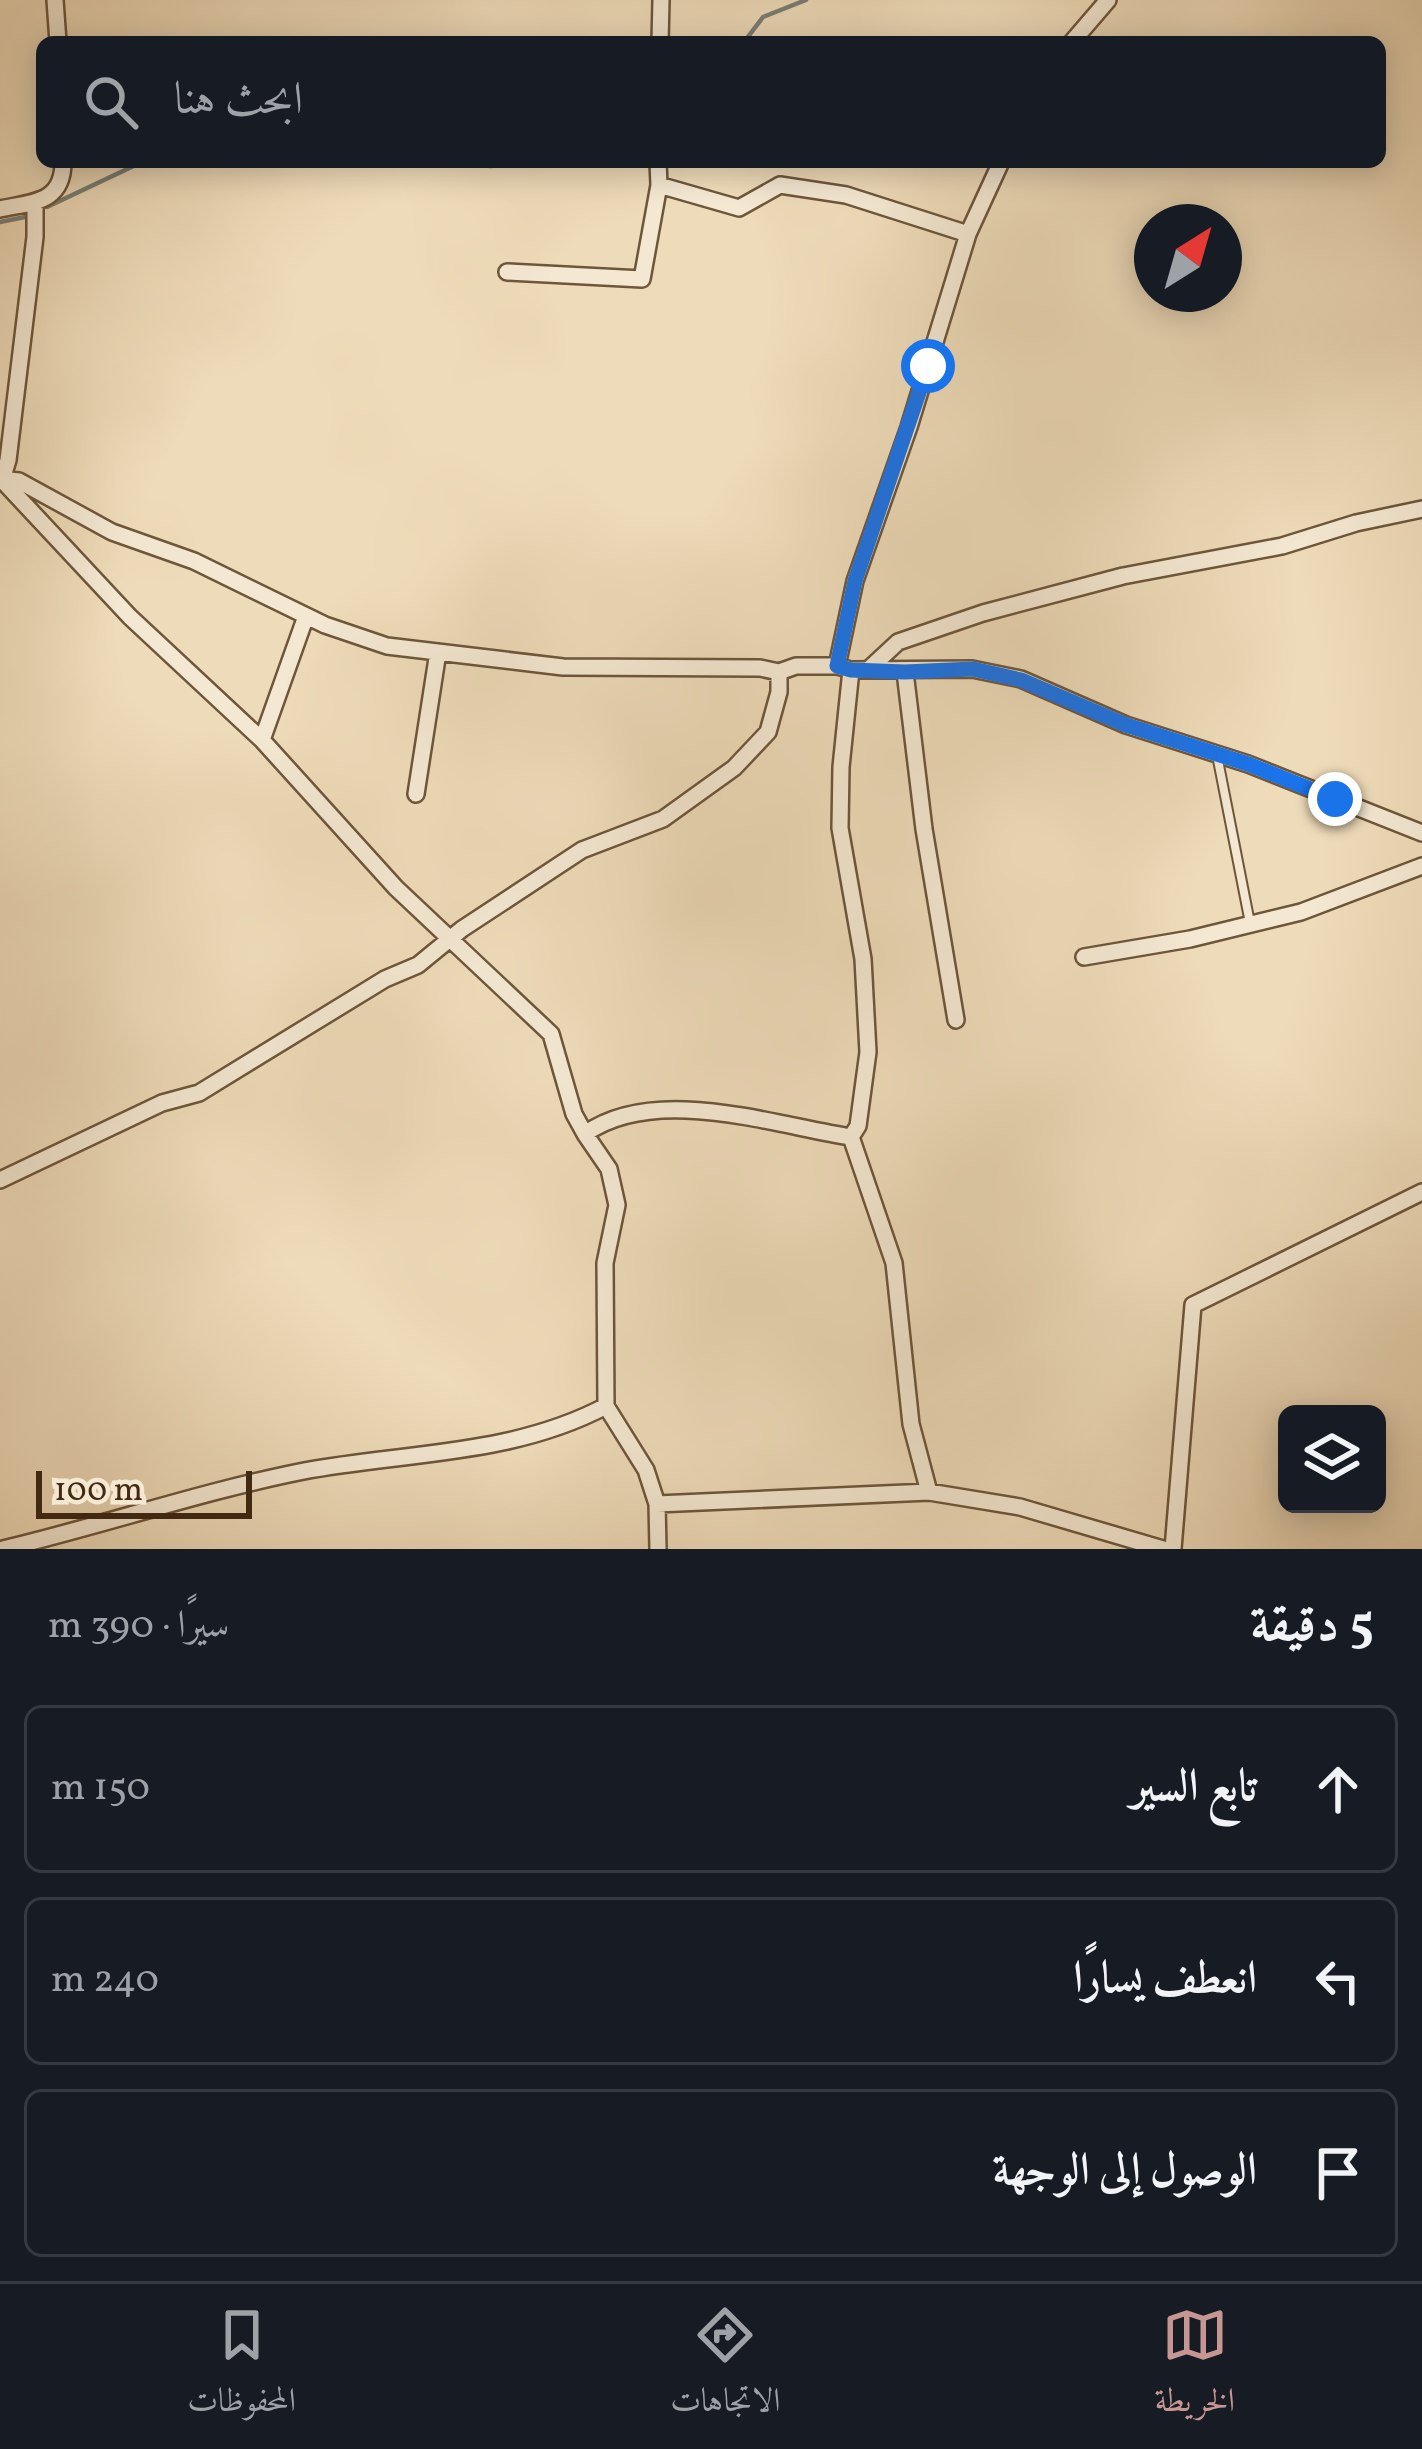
<!DOCTYPE html>
<html lang="ar">
<meta charset="utf-8">
<style>
:root{--surface:#171b24;--page:#242831;--text:#f1f3f6;--muted:#9ea1a6;--line:#363941;--accent:#c59692}
body{margin:0;font-family:Vollkorn,Amiri,serif;background:var(--page);color:var(--text);direction:rtl}
.controls{position:absolute;right:36px;bottom:36px;display:grid;overflow:hidden;border-radius:18px;box-shadow:0 6px 30px #0003}
.controls button{width:108px;height:108px;display:grid;place-items:center;padding:0;border:0;border-bottom:3px solid var(--line);background:var(--surface);color:var(--text);font:60px sans-serif}
.compass{position:absolute;left:1134px;top:204px;width:108px;height:108px;border-radius:50%;background:var(--surface);box-shadow:0 6px 30px #0003;rotate:37deg}
.scale{position:absolute;left:36px;bottom:30px;width:216px;box-sizing:border-box;padding-left:12px;border:6px solid #432911;border-top:0;font-size:33px;line-height:42px;white-space:nowrap;color:#432911;-webkit-text-stroke:9px #f4e8d2;paint-order:stroke}
.stop{position:absolute;width:36px;height:36px;margin:-27px;border:9px solid #1a73e8;border-radius:50%;background:#fff}
.stop.end{background:#1a73e8;border-color:#fff;box-shadow:0 3px 12px #0008}
.list{margin:0;padding:0;list-style:none}
h2{display:flex;justify-content:space-between;align-items:center;height:156px;margin:0;padding:0 48px;font-size:51px}
h2 small{font-size:39px;font-weight:400;color:var(--muted)}
.list li{display:grid;grid-template-columns:78px 1fr auto;gap:36px;align-items:center;box-sizing:border-box;height:168px;margin:0 24px 24px;padding:0 24px;border:3px solid var(--line);border-radius:18px}
.list b{display:block;font-size:45px;white-space:nowrap}
.list em{font-size:39px;font-style:normal;color:var(--muted)}
.icon{flex:none;width:66px;height:66px;fill:none;stroke:currentColor;stroke-width:2;stroke-linecap:round;stroke-linejoin:round}
.map{position:relative;flex:none;width:1422px;height:1549px;overflow:hidden;direction:ltr}
.search{position:absolute;background:var(--surface);box-shadow:0 6px 30px #0003;left:36px;right:36px;top:36px;height:132px;display:flex;align-items:center;gap:30px;box-sizing:border-box;padding:0 42px;border-radius:18px;color:var(--muted);font-size:45px}
.sheet{height:732px;background:var(--surface)}
nav{display:flex;justify-content:space-around;align-items:center;box-sizing:border-box;height:168px;border-top:3px solid var(--line);background:var(--surface);font-size:33px;color:var(--muted)}
nav a{display:grid;justify-items:center;gap:6px}
nav .on{color:var(--accent)}
.map>svg:first-child{display:block}
</style>
<div class="map">
<svg width="1422" height="1549" viewBox="0 0 1422 1549">
<rect width="100%" height="100%" fill="#eedbb9"/>
<filter id="stains"><feTurbulence type="fractalNoise" baseFrequency=".00167" numOctaves="4"/><feColorMatrix values="0 0 0 0 .2 0 0 0 0 .09 0 0 0 0 .02 0 0 0 .5 -.17"/></filter>
<radialGradient id="worn" r=".72"><stop offset=".6" stop-color="#630" stop-opacity="0"/><stop offset="1" stop-color="#630" stop-opacity=".3"/></radialGradient>
<g fill="none" stroke-linecap="round" stroke-linejoin="round">
<path stroke="#7a7f77" stroke-width="4.5" d="M 744,42 L 763,17 L 806,0
M 452,162 L 490,166 L 552,162
M 47,207 L 142,162
M 0,222 L 30,216"/>
<g stroke="#6e563b" stroke-width="12">
<path id="service" d="M 1217,755 L 1250,923"/>
</g>
<g stroke="#6e563b" stroke-width="20">
<path id="minor" d="M 55,0 L 58,42
M 660,42 L 661,0
M 1072,42 L 1108,0
M 659,185 L 739,208 L 780,185 L 846,195 L 968,234
M 0,209 C 33,202 63,203 63,162
M 507,272 L 642,279 L 659,185 L 658,162
M 0,479 L 19,481 L 112,532 L 194,561 L 325,625 L 387,646 L 563,667 L 760,668 L 779,672 L 796,666 L 837,666 L 851,670 L 841,767 L 840,828 L 863,959 L 868,1052 L 858,1126 L 851,1137 C 773,1125 655,1084 585,1134 L 609,1169 L 617,1205 L 605,1263 L 606,1406 L 646,1470 L 657,1504 L 658,1549
M 2,480 L 130,617 L 262,740 L 396,888 L 551,1034 L 574,1114 L 585,1134
M 2,480 L 8,460 L 35,237 L 35,202
M 837,666 L 855,581 L 909,427 L 968,234 L 1001,162
M 870,668 L 898,642 L 983,613 L 1123,576 L 1282,546 L 1356,523 L 1422,509
M 851,670 L 972,669 L 1021,679 L 1126,725 L 1248,764 L 1422,833
M 905,672 L 924,829 L 956,1020
M 262,740 L 306,616
M 416,794 L 438,652
M 1084,957 L 1190,939 L 1301,912 L 1422,866
M 851,1137 L 894,1263 L 911,1424 L 929,1492
M 0,1180 L 162,1103 L 199,1093 L 385,979 L 418,965 L 462,929 L 582,850 L 663,819 L 734,768 L 768,732 L 779,692 L 779,672
M 657,1504 L 929,1492 L 1020,1507 L 1163,1549
M 3,1549 C 104,1525 203,1491 304,1471 C 406,1452 511,1456 606,1406
M 1173,1549 L 1193,1305 L 1422,1192"/>
</g>
<use href="#service" stroke="#f4e8d2" stroke-width="8"/>
<use href="#minor" stroke="#f4e8d2" stroke-width="15"/>
</g>
<g fill="none" stroke-linecap="round" stroke-linejoin="round">
<path stroke="#1a73e8" stroke-width="15" d="M 928,366 L 855,581 L 837,666 L 851,670 L 905,672 L 973,669 L 1021,680 L 1126,725 L 1248,764 L 1335,799"/>
</g>
<rect width="100%" height="100%" filter="url(#stains)"/>
<rect width="100%" height="100%" fill="url(#worn)"/>
</svg>
<div class="controls">
<button><svg class="icon" aria-label="layers" viewBox="0 0 24 24"><path d="M12 4l9 5-9 5-9-5zM3 14l9 5 9-5"/></svg></button>
</div>
<svg class="compass" viewBox="-18 -18 36 36"><path d="M0-13l5 13h-10z" fill="#e53935"/><path d="M0 13l5-13h-10z" fill="#9ea1a6"/></svg>
<div class="scale">100 m</div>
<div class="stop" style="left:928px;top:366px"></div>
<div class="stop end" style="left:1335px;top:799px"></div>
<div class="search"><svg class="icon" aria-label="search" viewBox="0 0 24 24"><circle cx="10" cy="10" r="6"/><path d="M15 15l6 6"/></svg>ابحث هنا</div>
</div>
<section class="sheet">
<h2>5 دقيقة<small>سيرًا · 390 m</small></h2>
<ul class="list">
<li><svg class="icon" aria-label="ahead" viewBox="0 0 24 24"><path d="M12 20V5M6 11l6-6 6 6"/></svg><div><b>تابع السير</b></div><em>150 m</em></li>
<li><svg class="icon" aria-label="left" viewBox="0 0 24 24"><path d="M17 20v-9H6M10 6l-5 5 5 5"/></svg><div><b>انعطف يسارًا</b></div><em>240 m</em></li>
<li><svg class="icon" aria-label="arrive" viewBox="0 0 24 24"><path d="M6 21V4h12l-3 4 3 4H6"/></svg><div><b>الوصول إلى الوجهة</b></div></li>
</ul>
</section>
<nav>
<a class="on"><svg class="icon" aria-label="map" viewBox="0 0 24 24"><path d="M3 6l6-2 6 2 6-2v14l-6 2-6-2-6 2zM9 4v14M15 6v14"/></svg>الخريطة</a>
<a><svg class="icon" aria-label="directions" viewBox="0 0 24 24"><path d="M12 3l9 9-9 9-9-9zM9 14v-3h6M13 9l2 2-2 2"/></svg>الاتجاهات</a>
<a><svg class="icon" aria-label="saved" viewBox="0 0 24 24"><path d="M7 4h10v16l-5-4-5 4z"/></svg>المحفوظات</a>
</nav>
